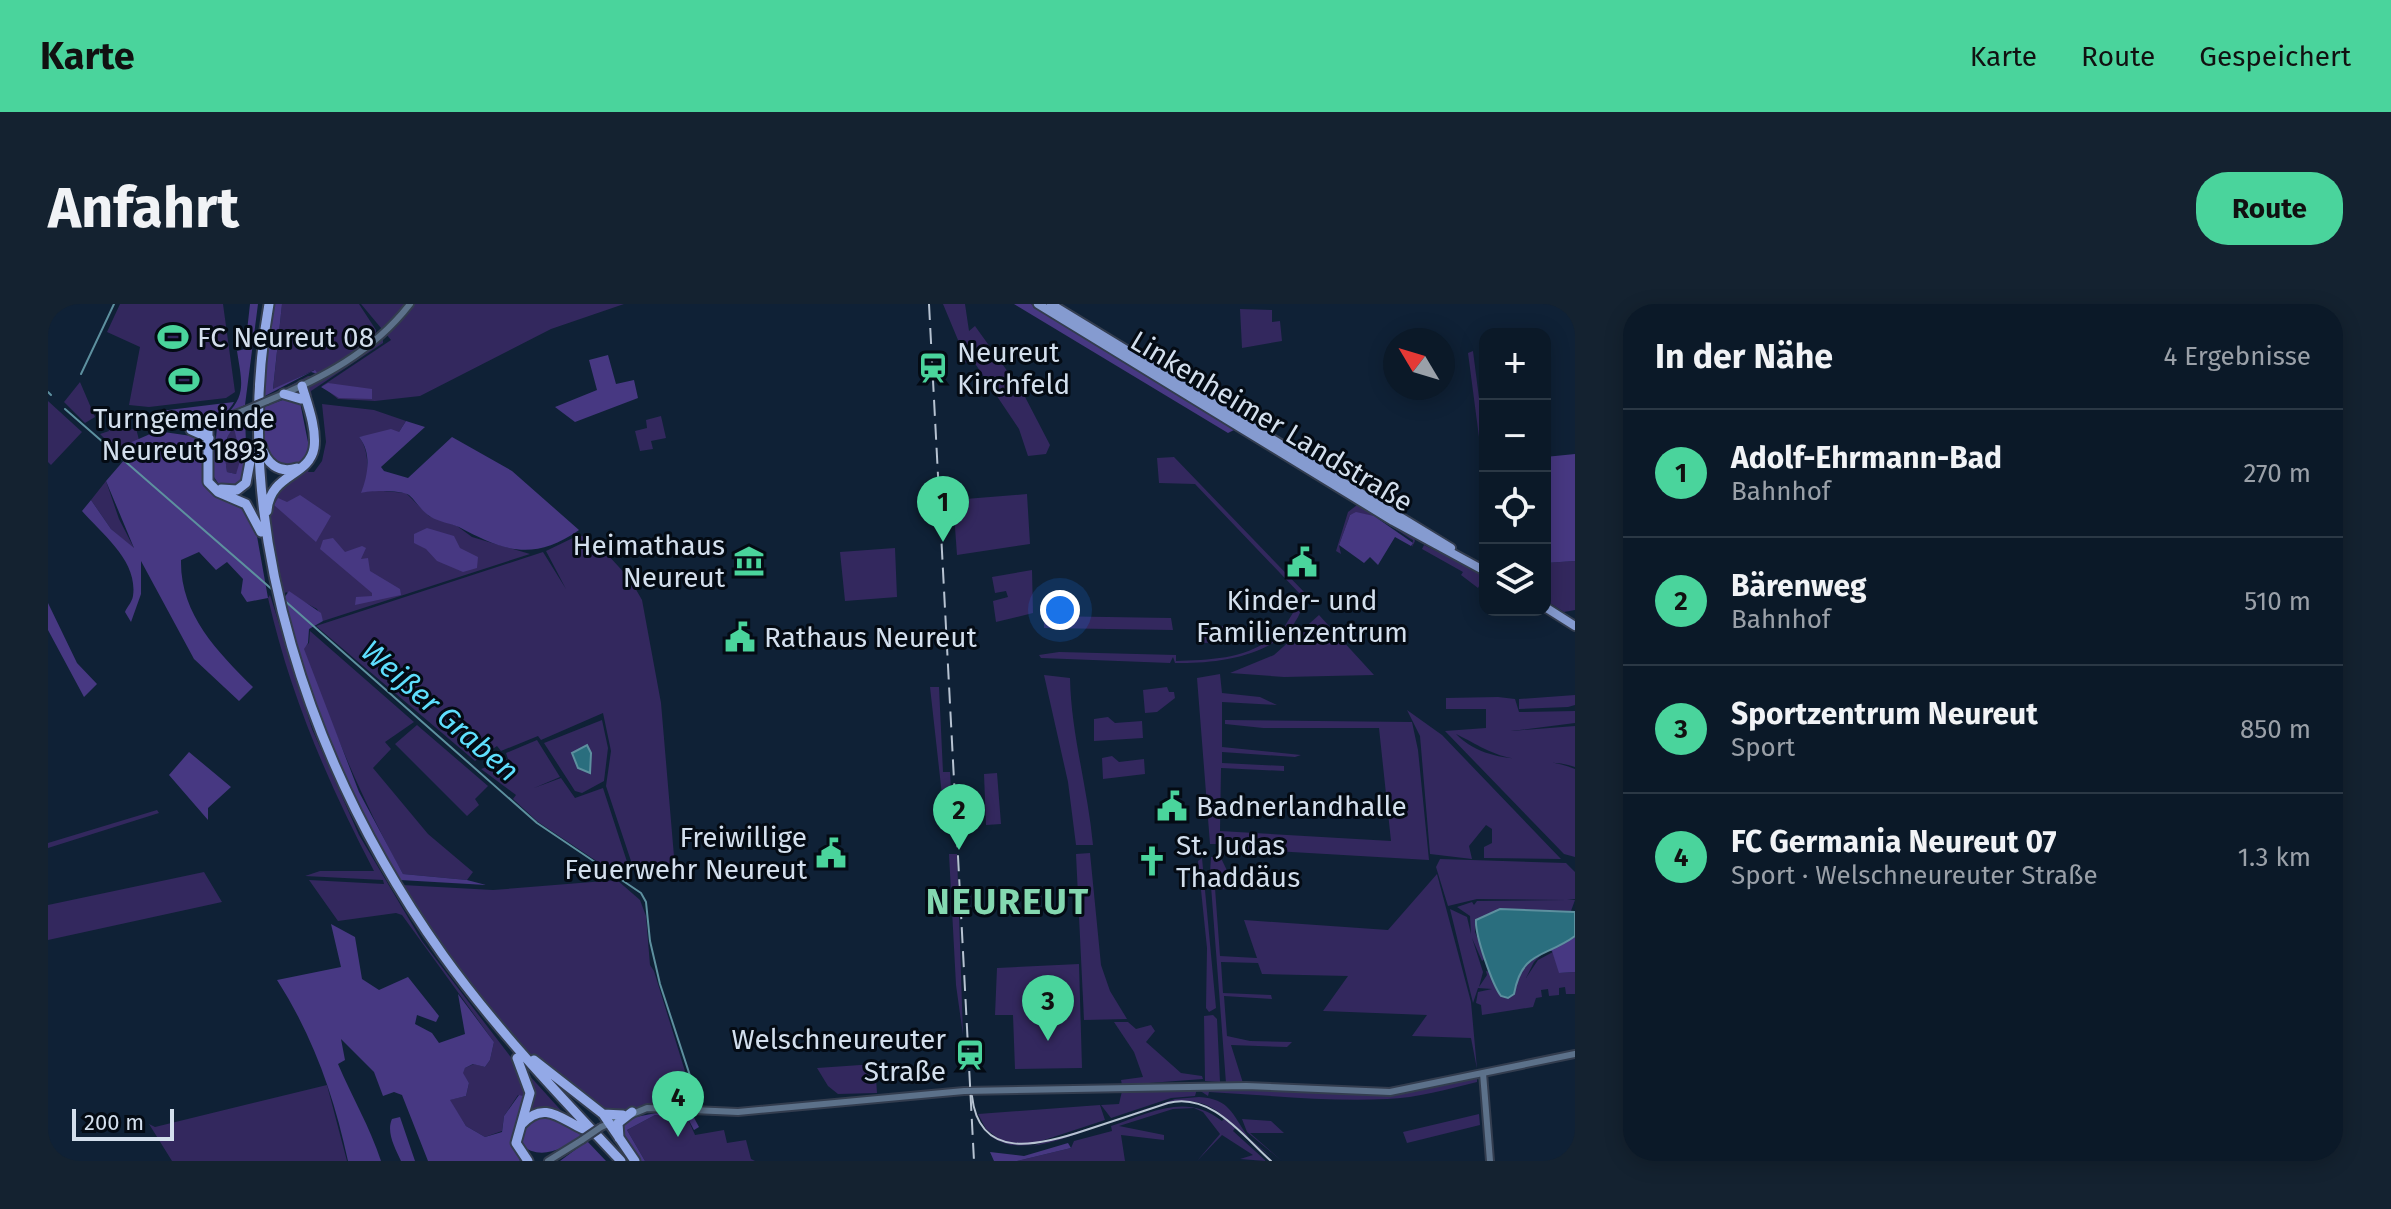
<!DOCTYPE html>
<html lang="de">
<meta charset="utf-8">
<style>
:root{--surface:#0b1928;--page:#142230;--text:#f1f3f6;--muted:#9aa0a8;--line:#2b3845;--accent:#4ad49c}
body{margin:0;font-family:"Fira Sans",sans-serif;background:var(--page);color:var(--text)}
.controls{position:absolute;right:24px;top:24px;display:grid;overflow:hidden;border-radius:16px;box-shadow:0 4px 20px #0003}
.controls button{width:72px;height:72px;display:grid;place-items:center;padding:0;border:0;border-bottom:2px solid var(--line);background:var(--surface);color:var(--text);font:40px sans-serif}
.compass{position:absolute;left:1335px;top:24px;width:72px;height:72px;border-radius:50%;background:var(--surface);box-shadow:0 4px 20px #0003;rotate:308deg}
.scale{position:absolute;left:24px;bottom:20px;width:102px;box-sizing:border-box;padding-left:8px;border:4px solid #d3dfed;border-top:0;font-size:22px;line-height:28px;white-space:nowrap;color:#d3dfed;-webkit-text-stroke:6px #040b14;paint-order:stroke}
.you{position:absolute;left:1012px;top:306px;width:28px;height:28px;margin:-20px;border:6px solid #fff;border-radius:50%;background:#1a73e8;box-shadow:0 0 0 12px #1a73e833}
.badge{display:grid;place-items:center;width:52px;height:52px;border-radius:50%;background:var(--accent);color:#111;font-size:26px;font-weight:700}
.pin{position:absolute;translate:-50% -66px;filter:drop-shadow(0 2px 4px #0008)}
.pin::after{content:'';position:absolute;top:42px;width:28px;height:24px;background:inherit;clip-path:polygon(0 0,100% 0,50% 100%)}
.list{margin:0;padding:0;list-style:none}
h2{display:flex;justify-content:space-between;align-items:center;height:104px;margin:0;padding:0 32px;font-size:34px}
h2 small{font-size:26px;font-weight:400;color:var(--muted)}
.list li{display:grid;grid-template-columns:52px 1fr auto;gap:24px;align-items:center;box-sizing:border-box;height:128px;padding:0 32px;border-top:2px solid var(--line)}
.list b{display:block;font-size:30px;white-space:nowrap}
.list p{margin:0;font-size:26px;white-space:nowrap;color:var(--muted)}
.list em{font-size:26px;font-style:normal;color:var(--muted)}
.icon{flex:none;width:44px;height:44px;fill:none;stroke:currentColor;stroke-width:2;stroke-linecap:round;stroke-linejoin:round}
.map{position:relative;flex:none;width:1527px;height:857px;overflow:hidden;border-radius:32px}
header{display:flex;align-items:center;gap:48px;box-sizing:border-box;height:112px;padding:0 40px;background:var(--accent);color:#111}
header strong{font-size:38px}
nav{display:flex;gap:44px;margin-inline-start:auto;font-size:28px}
.intro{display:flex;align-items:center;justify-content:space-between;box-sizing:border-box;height:192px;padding:0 48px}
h1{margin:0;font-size:56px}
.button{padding:20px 36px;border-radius:32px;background:var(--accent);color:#111;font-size:28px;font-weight:700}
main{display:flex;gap:48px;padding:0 48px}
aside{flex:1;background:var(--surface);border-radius:32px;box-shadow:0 4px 20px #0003}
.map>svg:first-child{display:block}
</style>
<header>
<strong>Karte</strong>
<nav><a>Karte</a><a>Route</a><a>Gespeichert</a></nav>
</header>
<div class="intro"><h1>Anfahrt</h1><a class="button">Route</a></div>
<main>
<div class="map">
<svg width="1527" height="857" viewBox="0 0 1527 857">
<rect width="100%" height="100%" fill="#0f2136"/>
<path fill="#33285e" d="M 72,0 L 175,0 L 187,88 L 178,94 L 101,103 L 81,101 L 92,43 L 59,28 Z
M 234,0 L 311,0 L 328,26 L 327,33 L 270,71 L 219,94 L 260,72 L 267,72 L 266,66 L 225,86 Z
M 313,0 L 576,0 L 503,25 L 372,92 L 327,97 L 290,95 L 274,82 L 343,36 Z
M 895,0 L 917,0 L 921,27 L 927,22 L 975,89 L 1002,141 L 998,150 L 980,152 L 971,125 L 926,58 L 911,59 L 910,36 Z
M 1192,5 L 1224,6 L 1224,18 L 1232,17 L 1234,37 L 1194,44 Z
M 335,34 L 335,39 L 263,87 L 271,141 L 260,168 L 266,168 L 274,157 L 278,138 L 274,100 L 326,106 L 358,117 L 351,128 L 311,133 C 323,148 317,168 324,186 L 358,189 L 381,212 L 409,222 L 424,233 L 482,250 L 275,317 L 269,305 L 238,288 L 235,292 L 221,214 L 223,193 L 266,149 L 259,83 Z
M 1425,47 L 1436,133 L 1431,133 L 1420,49 Z
M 32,78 L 47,113 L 37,119 L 16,98 Z
M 0,97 L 34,128 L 3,161 L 0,158 Z
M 613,112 L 618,134 L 603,137 L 605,145 L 592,147 L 587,127 L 599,124 L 598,116 Z
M 73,114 L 77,127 L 88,124 L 91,136 L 70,148 L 52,130 L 61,127 L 58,118 Z
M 187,124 C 189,140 199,155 188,170 L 179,168 L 176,148 L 181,128 Z
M 1126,153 L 1257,289 C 1251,350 1176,360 1127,359 L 1125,353 L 1122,359 L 993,354 L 991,351 L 1011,348 L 1128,351 L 1128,357 C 1160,356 1197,355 1222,335 C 1208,329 1175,339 1155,339 L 1150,321 L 1235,325 L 1251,299 L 1252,290 L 1147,180 L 1111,179 L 1109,154 Z
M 58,177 L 71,215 L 87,246 L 63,225 L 43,196 Z
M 979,190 L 982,240 L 909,251 L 905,196 Z
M 1309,201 L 1437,271 L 1437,280 L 1433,278 L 1430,284 L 1413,271 L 1415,268 L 1374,245 L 1376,241 L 1433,269 L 1366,234 L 1367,237 L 1364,243 L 1365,236 C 1348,226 1322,204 1302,211 L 1291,241 L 1293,250 L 1288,247 L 1300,208 Z
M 531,231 L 547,237 L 582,275 L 594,296 L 613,399 L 627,564 L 587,569 L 558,482 L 563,447 L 555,409 L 493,436 L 490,432 L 453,447 L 449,442 L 427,457 L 268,322 L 495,248 L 518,285 L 498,247 Z
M 847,244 L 849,293 L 797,297 L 792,248 Z
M 1527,257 L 1527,306 L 1516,308 L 1497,296 L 1497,259 Z
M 984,266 L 985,309 L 948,318 L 945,297 L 960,293 L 958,287 L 947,289 L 944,273 Z
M 222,291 L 264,425 L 311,531 L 374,637 L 478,773 C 487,803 452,831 474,857 C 451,839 477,814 475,792 L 470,791 L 456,812 L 454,827 L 437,833 L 418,822 L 401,796 L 418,792 L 421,779 L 414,769 L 417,764 L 426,760 L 437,763 L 442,756 L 446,738 L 354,611 L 348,609 L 290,617 L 261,576 L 336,580 L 335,576 L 257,572 L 272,567 L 326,567 C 280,479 242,391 220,294 Z
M 239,308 L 283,437 L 354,581 L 445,586 L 569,576 L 592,596 L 598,612 L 602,661 L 606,667 L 645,793 L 558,810 C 530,790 502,770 477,746 C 361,633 281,461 239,308 Z
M 1271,311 L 1326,371 L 1236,373 L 1182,369 L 1226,351 Z
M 996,312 L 1123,314 L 1125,326 L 996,324 Z
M 262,327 L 366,418 L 337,438 L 343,445 L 325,464 L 380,530 L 425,568 L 419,576 L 355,570 C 314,497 284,423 255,344 L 261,339 Z
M 1172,370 L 1174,389 L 1212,393 L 1229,401 L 1174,398 L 1174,443 L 1253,451 L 1247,453 L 1174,448 L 1174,459 L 1236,462 L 1236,467 L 1173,464 L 1172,527 L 1343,537 L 1331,424 L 1215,424 L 1177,420 L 1177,416 L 1364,418 L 1370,446 L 1381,556 L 1172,544 L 1172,540 L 1162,540 L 1149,374 Z
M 996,371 L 1022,374 C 1023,430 1040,485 1045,541 L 1028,541 L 1020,478 Z
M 882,383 L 891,383 L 895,468 L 902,468 L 905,524 L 899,524 L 896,509 Z
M 1119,383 L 1121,388 L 1126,388 L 1127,394 L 1109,408 L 1097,409 L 1095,386 Z
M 1527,391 L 1527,401 L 1520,403 L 1471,405 L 1471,395 Z
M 1450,393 L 1467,395 L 1471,408 L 1527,407 L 1527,419 L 1463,427 L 1527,422 L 1527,463 C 1507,456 1484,459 1463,454 C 1444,451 1421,436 1408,430 C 1443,465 1489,449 1527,465 L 1527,553 L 1516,550 L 1397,427 L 1438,424 L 1438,405 L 1398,405 L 1398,394 Z
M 1359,406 L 1394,431 L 1513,555 L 1436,554 L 1436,543 L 1444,539 L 1444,525 L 1438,521 L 1421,542 L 1424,555 L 1382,550 L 1372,432 Z
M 1060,413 L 1067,419 L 1094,417 L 1095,434 L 1046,437 L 1046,415 Z
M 554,416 L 560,444 L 556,477 L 534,489 L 527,487 L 496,439 Z
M 369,421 L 440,482 L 427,495 L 431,501 L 419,512 L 347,440 Z
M 489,436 L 512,473 L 486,484 L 513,474 L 527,494 L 555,484 L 583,570 L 571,572 L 490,518 L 465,495 L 468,491 L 433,465 L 460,455 L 458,449 Z
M 1064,452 L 1071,458 L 1096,455 L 1097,470 L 1055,475 L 1054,454 Z
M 949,469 L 953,520 L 938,521 L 936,470 Z
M 109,506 L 111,509 L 0,544 L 0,539 Z
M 1042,549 L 1053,661 L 1062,687 L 1079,715 L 1036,716 L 1028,550 Z
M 901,550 L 909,550 L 915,731 L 908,681 Z
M 1172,552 L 1186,581 L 1185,586 L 1167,584 L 1172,652 L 1209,654 L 1196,616 L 1340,626 L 1389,570 L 1423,698 L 1429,765 L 1423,734 L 1364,732 L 1379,711 L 1275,707 L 1300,672 L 1214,670 L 1210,659 L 1173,658 L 1175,689 L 1223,691 L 1224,695 L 1176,692 L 1179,732 L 1202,737 L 1244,738 L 1239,743 L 1183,741 L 1195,779 L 1253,781 L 1178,779 L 1162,569 L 1163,553 Z
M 1154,554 L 1168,704 L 1161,708 L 1158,704 L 1159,644 L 1150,557 Z
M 1392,555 L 1518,559 L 1527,568 L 1527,595 L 1519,596 L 1527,596 L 1523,607 L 1485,606 L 1428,617 L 1427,628 L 1438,654 L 1434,657 L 1424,634 L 1435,668 L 1431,683 L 1439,671 L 1438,667 L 1443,668 L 1447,683 L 1466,690 L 1473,665 L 1497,647 L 1486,658 L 1478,674 L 1490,656 L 1505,648 L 1512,669 L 1527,668 L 1527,690 L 1518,690 L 1517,683 L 1511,684 L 1511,691 L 1501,692 L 1500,685 L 1493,686 L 1494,693 L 1488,694 L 1485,703 L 1434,711 L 1433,701 L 1428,699 L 1430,688 L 1444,685 L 1430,684 L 1425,699 L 1402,605 L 1419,613 L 1423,630 L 1422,612 L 1409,603 L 1424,598 L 1426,601 L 1429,597 L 1519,596 L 1429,595 L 1400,602 L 1388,563 Z
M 156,568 L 174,598 L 0,636 L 0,601 Z
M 1031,660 L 1034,764 L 967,765 L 965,711 L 947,711 L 949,664 Z
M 1165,711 L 1169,715 L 1172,778 L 1157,777 L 1156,712 Z
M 1066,718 L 1080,718 L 1088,725 L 1103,721 L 1107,727 L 1098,738 L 1133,769 L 1154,772 L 1155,775 L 1074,781 L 1073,776 L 1095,773 L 1086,748 Z
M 827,760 L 829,789 L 790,790 L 780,782 L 769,764 Z
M 480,770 L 518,812 L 478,814 Z
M 1429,773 L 1429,778 C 1400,785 1369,794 1339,795 C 1281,798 1219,791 1161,788 L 1160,792 L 1151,786 L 1356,788 Z
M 279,781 L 299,857 L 124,857 L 101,820 L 107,823 Z
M 1149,785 L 1147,792 L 1123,794 L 1063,814 L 1053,801 L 1071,800 L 1074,787 Z
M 1151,793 C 1182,795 1184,810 1199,831 C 1206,841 1219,849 1228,857 L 1188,823 L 1185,827 L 1218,857 L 1192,855 L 1205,851 L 1174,831 L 1149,857 L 1172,830 L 1155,808 L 1146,804 L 1125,805 L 1071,822 L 1116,831 L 1116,836 L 1073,831 L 1077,857 L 969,857 L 1023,844 L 1026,837 L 1064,827 L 1063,822 C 1102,809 1138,788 1174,817 L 1177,814 C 1144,780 1100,805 1062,818 L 1127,795 Z
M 1052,801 L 1057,816 L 981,841 L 959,841 L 984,842 L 1060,818 C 1023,831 975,857 941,831 L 956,839 L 938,825 L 930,810 Z
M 1431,810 L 1432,821 L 1359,839 L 1355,828 Z
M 607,811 L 639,813 L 647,831 L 676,826 L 679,839 L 698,836 L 703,855 L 707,857 L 597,857 L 579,826 Z
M 1194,815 L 1223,817 L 1236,829 L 1202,829 L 1234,857 L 1199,828 Z"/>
<path fill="#473882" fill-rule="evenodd" d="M 202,0 L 210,0 L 197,101 L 180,109 C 199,90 193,74 189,47 L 197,45 Z
M 225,0 L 234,0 L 225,85 L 267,66 L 270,70 L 263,68 L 215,93 Z
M 966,0 L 983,0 L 1186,126 L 1180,129 Z
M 560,51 L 568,80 L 586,76 L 590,94 L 527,118 L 507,103 L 549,86 L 541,56 Z
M 280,79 L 324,85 L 324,95 L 291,94 L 273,83 Z
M 243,93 L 252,98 L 261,143 C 256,161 245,163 228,161 L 217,146 L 215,103 Z
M 186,98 C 173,123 130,126 105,117 L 112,107 Z
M 197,111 L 199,171 L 188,183 L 172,182 L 164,170 L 169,124 ZM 186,124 L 193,154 L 188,170 L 179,168 C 177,154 174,134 186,124 Z
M 358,117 L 377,123 L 333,163 L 336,167 L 360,174 L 404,133 L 464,167 L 531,226 C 485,258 456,247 411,223 C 402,219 391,218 383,213 C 373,207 369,198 361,191 C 354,186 322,186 313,189 C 320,171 324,149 311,133 L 343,125 L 351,128 Z
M 109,127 L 157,134 L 156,175 L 192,199 L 207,221 L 220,294 L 199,298 L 193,289 L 195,275 L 179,258 L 168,266 L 151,248 L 133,256 C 132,310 169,347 205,383 L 191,397 L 146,355 L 93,257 L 93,290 L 83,318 L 77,308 C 79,303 84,298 85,292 C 90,257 55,231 34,207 L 43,196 L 63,225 L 86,244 L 58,177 L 77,155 L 70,144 Z
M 1527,150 L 1527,257 L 1497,259 L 1497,153 Z
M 252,191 L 283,212 L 268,238 L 226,201 L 230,194 L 239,198 Z
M 1308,208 L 1326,212 L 1365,239 L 1363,242 L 1347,233 L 1330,261 L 1322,253 L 1316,259 L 1291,241 L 1302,211 Z
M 379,224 L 406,232 L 412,244 L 430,253 L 429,264 L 415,268 L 389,257 L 378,245 L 366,239 L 366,230 Z
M 285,234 L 297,248 L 314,242 L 318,244 L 313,255 L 320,254 L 322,267 L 352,285 L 353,291 L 307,301 L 308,293 L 324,292 L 324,289 L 272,245 L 275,236 Z
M 241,287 L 273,309 L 275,317 L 261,325 L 260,339 L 256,345 L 311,488 L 355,570 L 419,576 L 438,581 L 352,576 C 299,490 260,392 236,294 Z
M 0,299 L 29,359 L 49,380 L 36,393 L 0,326 Z
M 141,448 L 183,483 L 160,504 L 160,516 L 121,471 Z
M 283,620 L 307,633 L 314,675 L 331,686 L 360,673 L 391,712 L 388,718 L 369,711 L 367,720 L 384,729 L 391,739 L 417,730 L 410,690 L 446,738 L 442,756 L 437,763 L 425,760 L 417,764 L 415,769 L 421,779 L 418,792 L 402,796 L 418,822 L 437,833 L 454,828 L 456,812 L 471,791 L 476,792 L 477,802 L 464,837 L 472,857 L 380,857 L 354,791 L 346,788 L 335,792 L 326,768 L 293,735 L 297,756 L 290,760 C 304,793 322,823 333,857 L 300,857 C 286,792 265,732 229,676 L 293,663 Z
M 1527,632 L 1527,668 L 1511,669 L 1504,647 L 1497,647 Z
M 608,809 L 644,810 L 651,823 L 646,826 L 639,813 L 607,811 L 579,826 L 597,857 L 590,857 L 571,824 L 583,814 Z
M 498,811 L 522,819 L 535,832 C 512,846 492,857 472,840 L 477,822 Z
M 352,813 L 367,857 L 353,857 C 347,844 338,828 344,815 Z
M 539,837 L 558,857 L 512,857 Z
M 1020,839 L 1023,844 L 969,857 L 946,857 L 942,848 L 976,852 Z"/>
<path fill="#2a6e7e" stroke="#5d909f" stroke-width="2" d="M 539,441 L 543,449 L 542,469 L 530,464 L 524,449 Z
M 1452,605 L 1527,608 L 1527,632 C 1497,654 1474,646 1466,690 L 1460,694 L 1453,692 C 1444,680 1427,631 1428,616 Z"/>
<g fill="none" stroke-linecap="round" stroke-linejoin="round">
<path stroke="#5d909f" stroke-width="2" d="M 33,70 L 66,0
M 0,88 L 3,91
M 17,105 L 227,288
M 237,297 L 489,519 L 593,589 L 598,598 L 602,637 L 612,680 L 648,790"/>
<g stroke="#333d4f" stroke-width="10">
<path id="secondary" d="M 219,97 C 273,75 325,48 362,0
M 160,121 L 195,107
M 1435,769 L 1442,857
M 553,823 L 599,804 L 690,808 L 916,787 L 1198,782 L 1342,788 L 1527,750
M 500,857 L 534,836"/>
</g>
<g stroke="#333d4f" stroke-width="12">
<path id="primary" d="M 990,0 L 1345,217 L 1437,267
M 1003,0 L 1403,244
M 1497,303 L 1527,322"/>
</g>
<g stroke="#333d4f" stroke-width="13">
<path id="trunk" d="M 221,0 C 180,227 264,467 395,651 C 448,725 511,791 573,857
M 236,90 L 253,95
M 160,121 L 160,178 L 170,188 L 198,200 L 213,228
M 143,126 L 161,134
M 213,141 C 218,159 230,170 249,164
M 173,185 L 189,186 L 198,179 L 204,147
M 219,207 C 222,169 261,173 266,144 C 269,125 259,99 254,82
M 469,754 L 482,789 L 468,839 L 480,857
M 486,756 L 555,810 L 575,811
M 555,810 L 587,857
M 474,820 C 496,796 513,815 535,825
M 571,834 L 570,819 L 584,808"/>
</g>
<use href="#secondary" stroke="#5c718a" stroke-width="6"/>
<use href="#primary" stroke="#859bd0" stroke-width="8"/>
<use href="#trunk" stroke="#93a9e7" stroke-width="9"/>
<path stroke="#b7c3d2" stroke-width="2" d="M 924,792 C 931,857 991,842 1038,826 C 1065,817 1092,808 1120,799 C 1163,788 1194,831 1223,857"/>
<path stroke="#b7c3d2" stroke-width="2" stroke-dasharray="16 8" stroke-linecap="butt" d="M 881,0 L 926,857"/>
<g stroke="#333d4f" stroke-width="10" stroke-linecap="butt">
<path id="secondary-bridge" d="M 195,107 L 219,97
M 534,836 L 553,823"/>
</g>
<use href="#secondary-bridge" stroke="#5c718a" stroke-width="6"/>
</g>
<defs>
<g id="stadium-bare" transform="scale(2.4)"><path d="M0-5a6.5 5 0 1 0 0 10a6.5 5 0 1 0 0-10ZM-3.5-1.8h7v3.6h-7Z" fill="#4ad49c" stroke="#040b14" stroke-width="2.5" paint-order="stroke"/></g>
<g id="station-bare" transform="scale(2.4)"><path d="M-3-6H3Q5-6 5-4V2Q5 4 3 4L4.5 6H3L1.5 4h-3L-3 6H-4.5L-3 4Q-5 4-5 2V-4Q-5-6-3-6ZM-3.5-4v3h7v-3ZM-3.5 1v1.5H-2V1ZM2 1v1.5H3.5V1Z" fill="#4ad49c" stroke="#040b14" stroke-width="2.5" paint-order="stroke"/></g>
<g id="museum-bare" transform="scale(2.4)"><path d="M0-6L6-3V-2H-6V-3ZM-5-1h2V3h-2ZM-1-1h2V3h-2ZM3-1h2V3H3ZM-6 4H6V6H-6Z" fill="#4ad49c" stroke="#040b14" stroke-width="2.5" paint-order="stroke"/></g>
<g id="civic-bare" transform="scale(2.4)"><path d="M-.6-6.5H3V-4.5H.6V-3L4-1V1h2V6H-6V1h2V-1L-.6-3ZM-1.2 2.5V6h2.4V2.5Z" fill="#4ad49c" stroke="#040b14" stroke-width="2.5" paint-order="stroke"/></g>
<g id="church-bare" transform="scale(2.4)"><path d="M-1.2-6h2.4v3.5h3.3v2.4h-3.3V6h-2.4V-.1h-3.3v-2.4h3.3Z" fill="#4ad49c" stroke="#040b14" stroke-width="2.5" paint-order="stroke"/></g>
</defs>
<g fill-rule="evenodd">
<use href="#stadium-bare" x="125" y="33"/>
<use href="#station-bare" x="885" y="64"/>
<use href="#stadium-bare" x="136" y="76"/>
<use href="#museum-bare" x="701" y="257"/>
<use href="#civic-bare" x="1254" y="258"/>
<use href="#civic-bare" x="692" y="333"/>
<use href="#civic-bare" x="1124" y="502"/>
<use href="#civic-bare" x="783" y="549"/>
<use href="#church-bare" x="1104" y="557"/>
<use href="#station-bare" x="922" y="751"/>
</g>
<g text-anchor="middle" stroke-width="6" stroke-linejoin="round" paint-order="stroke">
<g font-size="28" fill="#d3dfed" stroke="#040b14" text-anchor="start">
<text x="149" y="43">FC Neureut 08</text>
<text x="909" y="58">Neureut<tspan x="909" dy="32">Kirchfeld</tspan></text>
<text x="136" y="124" text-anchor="middle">Turngemeinde<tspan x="136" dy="32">Neureut 1893</tspan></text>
<text x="677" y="251" text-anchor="end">Heimathaus<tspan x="677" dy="32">Neureut</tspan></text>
<text x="1254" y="306" text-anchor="middle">Kinder- und<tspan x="1254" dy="32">Familienzentrum</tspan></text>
<text x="716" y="343">Rathaus Neureut</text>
<text x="1148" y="512">Badnerlandhalle</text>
<text x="759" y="543" text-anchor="end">Freiwillige<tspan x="759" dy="32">Feuerwehr Neureut</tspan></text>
<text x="1128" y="551">St. Judas<tspan x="1128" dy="32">Thaddäus</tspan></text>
<text x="898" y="745" text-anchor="end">Welschneureuter<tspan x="898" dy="32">Straße</tspan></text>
</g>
<g font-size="28" fill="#d3dfed" stroke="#040b14">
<text transform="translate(1224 117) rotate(31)" y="10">Linkenheimer Landstraße</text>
</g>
<g font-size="30" font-style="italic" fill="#5edefd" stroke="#040b14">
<text transform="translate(392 407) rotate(41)" y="10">Weißer Graben</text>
</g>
<g font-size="36" font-weight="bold" letter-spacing="2" fill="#84d8b0" stroke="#040b14">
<text x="960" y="610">NEUREUT</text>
</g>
</g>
</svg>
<div class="controls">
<button>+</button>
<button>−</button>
<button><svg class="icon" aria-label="locate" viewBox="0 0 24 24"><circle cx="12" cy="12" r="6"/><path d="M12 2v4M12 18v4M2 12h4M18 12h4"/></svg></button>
<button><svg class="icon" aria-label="layers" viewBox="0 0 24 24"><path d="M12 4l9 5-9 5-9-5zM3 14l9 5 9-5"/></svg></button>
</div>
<svg class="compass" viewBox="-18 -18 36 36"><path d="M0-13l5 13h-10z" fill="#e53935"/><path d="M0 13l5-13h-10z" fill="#9aa0a8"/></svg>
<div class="scale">200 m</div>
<div class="you"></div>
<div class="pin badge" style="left:895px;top:238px">1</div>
<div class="pin badge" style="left:911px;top:546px">2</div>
<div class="pin badge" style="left:1000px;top:737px">3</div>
<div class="pin badge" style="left:630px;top:833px">4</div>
</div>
<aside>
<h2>In der Nähe<small>4 Ergebnisse</small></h2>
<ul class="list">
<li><span class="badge">1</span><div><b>Adolf-Ehrmann-Bad</b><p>Bahnhof</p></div><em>270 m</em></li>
<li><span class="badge">2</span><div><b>Bärenweg</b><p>Bahnhof</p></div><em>510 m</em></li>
<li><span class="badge">3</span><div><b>Sportzentrum Neureut</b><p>Sport</p></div><em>850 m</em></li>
<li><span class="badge">4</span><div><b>FC Germania Neureut 07</b><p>Sport · Welschneureuter Straße</p></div><em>1.3 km</em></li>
</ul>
</aside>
</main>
